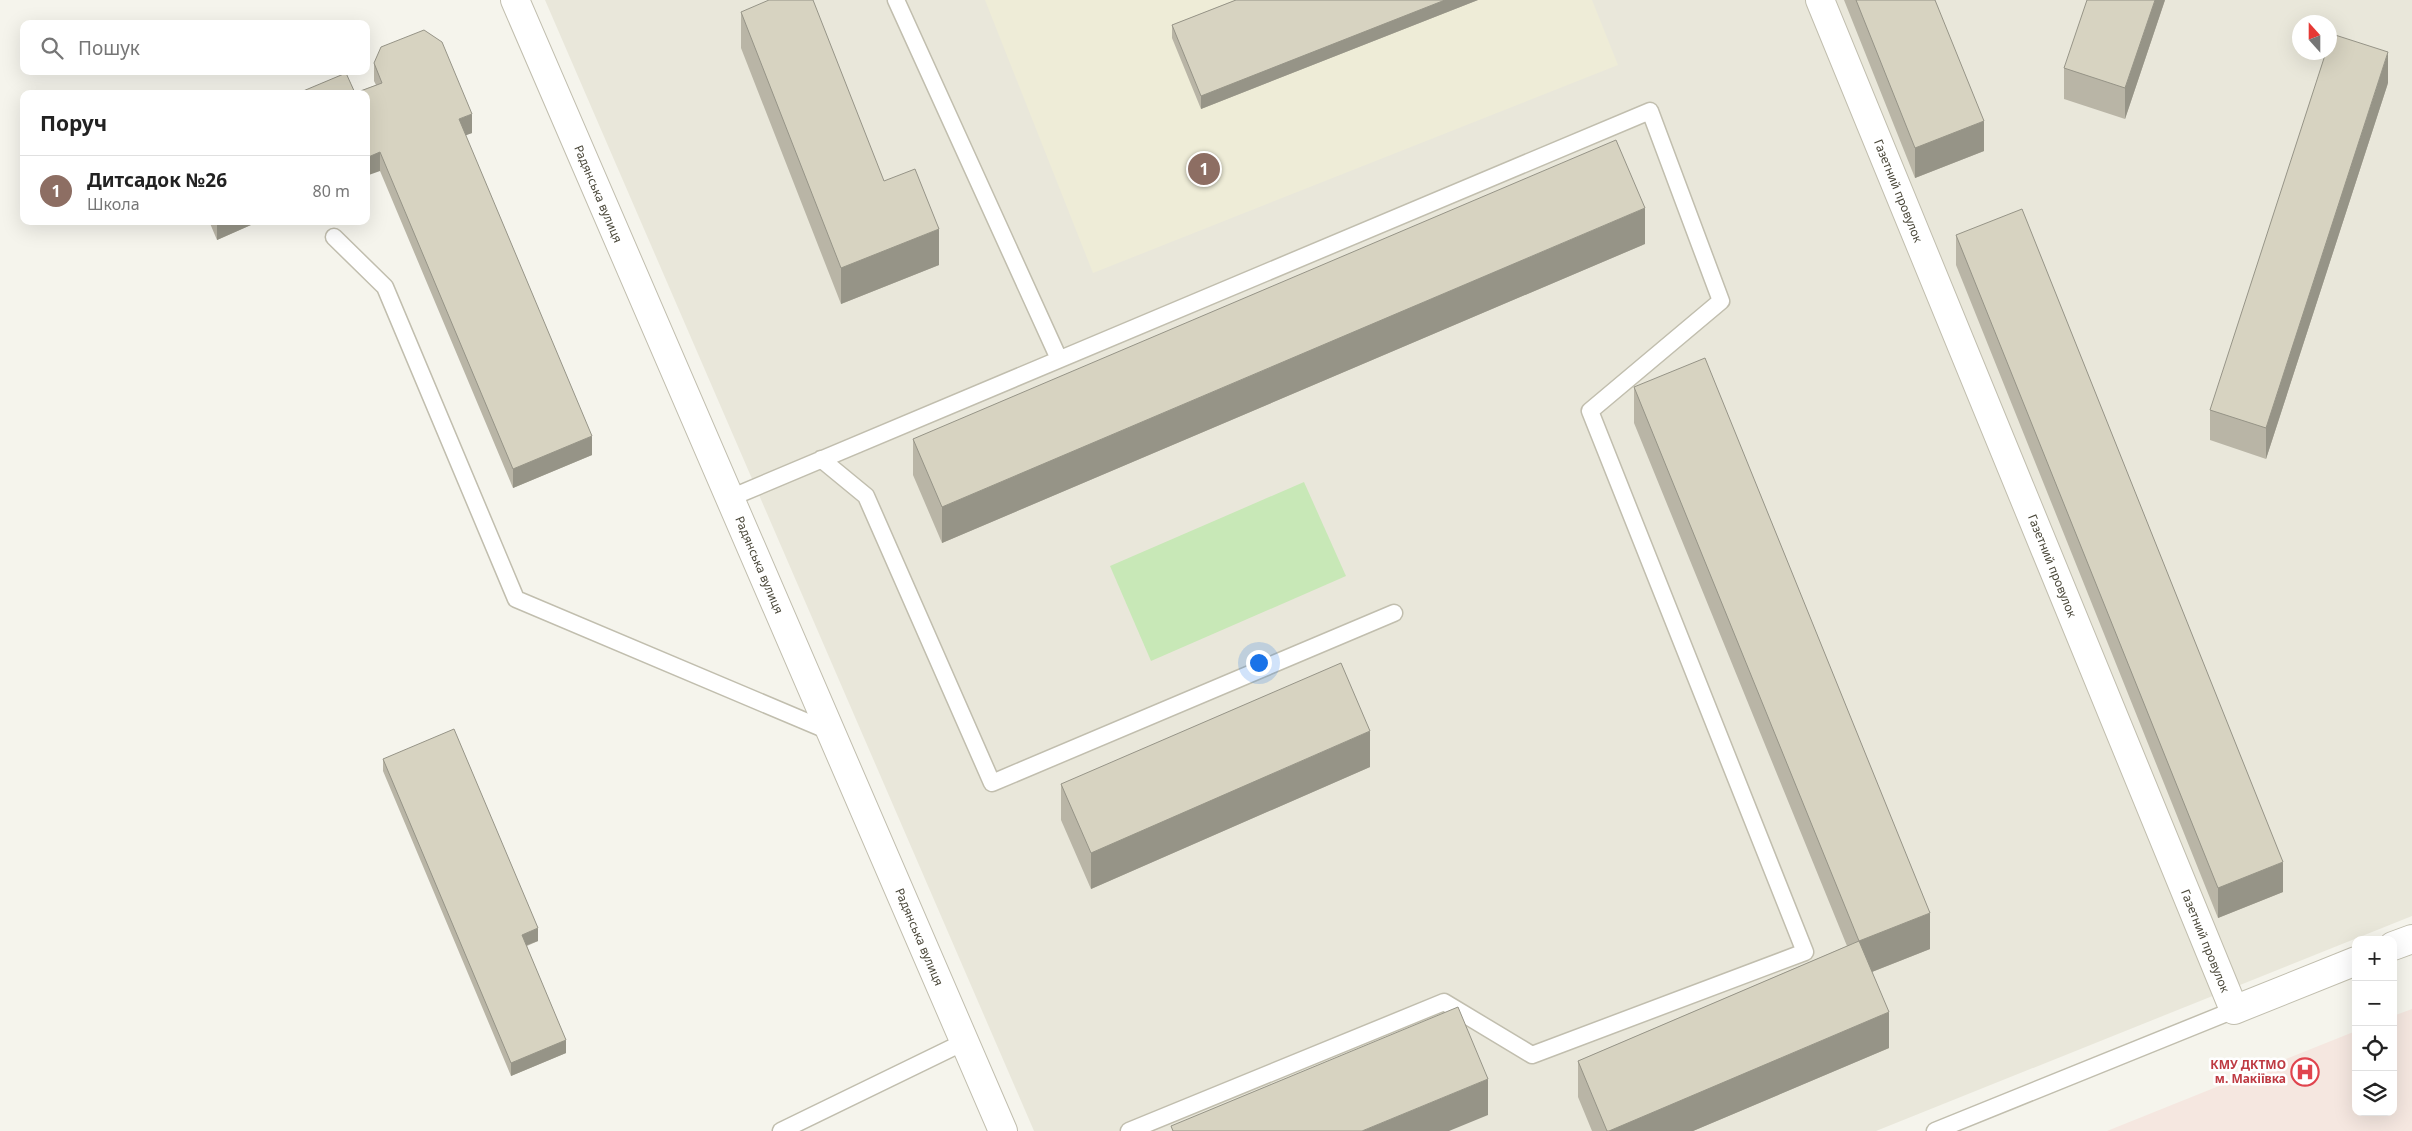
<!DOCTYPE html>
<html lang="uk">
<meta charset="utf-8">
<style>
:root{--surface:#fff;--page:#f2f2f2;--text:#222;--muted:#767676;--line:#e0e0e0;--accent:#f36c25}
body{margin:0;font-family:"Noto Sans",sans-serif;background:var(--page);color:var(--text)}
.controls{position:absolute;right:15px;bottom:15px;display:grid;overflow:hidden;border-radius:10px;box-shadow:0 5px 20px #0002}
.controls button{width:45px;height:45px;display:grid;place-items:center;padding:0;border:0;border-bottom:1px solid var(--line);background:var(--surface);color:var(--text);font:25px sans-serif}
.compass{position:absolute;left:2292px;top:15px;width:45px;height:45px;border-radius:50%;background:var(--surface);box-shadow:0 5px 20px #0002;rotate:339deg}
.you{position:absolute;left:1258px;top:662px;width:18px;height:18px;margin:-12px;border:4px solid #fff;border-radius:50%;background:#1a73e8;box-shadow:0 0 0 8px #1a73e833}
.badge{display:grid;place-items:center;width:32px;height:32px;border-radius:50%;background:var(--accent);color:#fff;font-size:16px;font-weight:700}
.pin{position:absolute;translate:-50% -50%;border:2px solid #fff;box-shadow:0 1px 5px #0006}
.list{margin:0;padding:0;list-style:none}
h2{display:flex;justify-content:space-between;align-items:center;height:65px;margin:0;padding:0 20px;font-size:21px}
h2 small{font-size:16px;font-weight:400;color:var(--muted)}
.list li{display:grid;grid-template-columns:32px 1fr auto;gap:15px;align-items:center;box-sizing:border-box;height:70px;padding:0 20px;border-top:1px solid var(--line)}
.list b{display:block;font-size:19px;white-space:nowrap}
.list p{margin:0;font-size:16px;white-space:nowrap;color:var(--muted)}
.list em{font-size:16px;font-style:normal;color:var(--muted)}
.icon{flex:none;width:28px;height:28px;fill:none;stroke:currentColor;stroke-width:2;stroke-linecap:round;stroke-linejoin:round}
.map{position:relative;flex:none;width:2412px;height:1131px;overflow:hidden}
.search{position:absolute;background:var(--surface);box-shadow:0 5px 20px #0002;left:20px;top:20px;width:350px;height:55px;display:flex;align-items:center;gap:12px;box-sizing:border-box;padding:0 18px;border-radius:10px;color:var(--muted);font-size:19px}
.panel{position:absolute;background:var(--surface);box-shadow:0 5px 20px #0002;left:20px;top:90px;width:350px;height:135px;border-radius:10px}
.map>svg:first-child{display:block}
</style>
<div class="map">
<svg width="2412" height="1131" viewBox="0 0 2412 1131">
<rect width="100%" height="100%" fill="#f5f4ec"/>
<path fill="#e9e7da" fill-rule="evenodd" d="M 545,0 L 2412,0 L 2412,916 L 1876,1131 L 1034,1131 ZM 2300,22 L 2330,22 L 2330,52 L 2300,52 Z"/>
<path fill="#eeecd7" d="M 985,0 L 1592,0 L 1618,65 L 1093,273 Z"/>
<path fill="#f5e7e0" d="M 2412,1009 L 2412,1131 L 2107,1131 L 2356,1031 L 2356,1112 L 2393,1112 L 2393,1016 Z"/>
<path fill="#c8e8b7" d="M 1304,482 L 1346,576 L 1151,661 L 1110,566 Z"/>
<g fill="none" stroke-linecap="round" stroke-linejoin="round">
<g stroke="#c1beae" stroke-width="19">
<path id="lane" d="M 896,0 L 1059,359
M 334,237 L 385,287 L 516,599 L 831,732
M 821,459 L 866,496 L 992,783 L 1394,613
M 730,498 L 1650,111 L 1721,301 L 1590,411 L 1805,952 L 1532,1055 L 1444,1002 L 1129,1131
M 781,1131 L 964,1042
M 1935,1131 L 2234,1010"/>
</g>
<g stroke="#c1beae" stroke-width="30">
<path id="street" d="M 515,0 L 1003,1131
M 1820,0 L 2234,1010 L 2356,961
M 2393,946 L 2412,939"/>
</g>
<use href="#lane" stroke="#fff" stroke-width="16"/>
<use href="#street" stroke="#fff" stroke-width="28"/>
</g>
<path fill="#b9b5a6" d="M 1236,0 L 1478,0 L 1201,109 L 1172,38 L 1172,25 Z
M 1844,0 L 1935,0 L 1984,151 L 1915,178 Z
M 2165,0 L 2125,119 L 2064,99 L 2064,68 Z
M 741,12 L 884,181 L 939,265 L 841,304 L 741,48 Z
M 374,63 L 472,133 L 465,135 L 592,455 L 513,488 L 380,171 L 296,94 L 355,93 L 376,85 L 374,81 Z
M 2388,83 L 2266,459 L 2210,440 L 2210,410 Z
M 209,221 L 260,221 L 217,240 Z
M 1956,235 L 2283,892 L 2218,918 L 1956,265 Z
M 1645,244 L 942,543 L 913,475 L 913,439 Z
M 1634,387 L 1930,949 L 1872,972 L 1889,1048 L 1693,1131 L 1592,1131 L 1578,1097 L 1578,1061 L 1847,946 L 1634,423 Z
M 383,759 L 538,941 L 527,946 L 566,1053 L 511,1076 L 383,771 Z
M 1370,767 L 1091,889 L 1061,820 L 1061,784 Z"/>
<path fill="#969487" d="M 1445,0 L 1478,0 L 1201,109 L 1201,96 Z
M 2155,0 L 2165,0 L 2125,119 L 2125,88 Z
M 2388,52 L 2388,83 L 2266,459 L 2266,428 Z
M 472,114 L 472,133 L 459,138 L 459,119 Z
M 1984,121 L 1984,151 L 1915,178 L 1915,148 Z
M 380,152 L 380,171 L 366,176 L 366,158 Z
M 1645,208 L 1645,244 L 942,543 L 942,507 Z
M 217,221 L 260,221 L 217,240 Z
M 939,229 L 939,265 L 841,304 L 841,268 Z
M 592,436 L 592,455 L 513,488 L 513,469 Z
M 1370,731 L 1370,767 L 1091,889 L 1091,853 Z
M 2283,862 L 2283,892 L 2218,918 L 2218,888 Z
M 1930,913 L 1930,949 L 1859,977 L 1859,941 Z
M 538,928 L 538,941 L 522,947 L 522,935 Z
M 1889,1012 L 1889,1048 L 1693,1131 L 1609,1131 Z
M 566,1040 L 566,1053 L 511,1076 L 511,1063 Z
M 1488,1079 L 1488,1115 L 1449,1131 L 1362,1131 Z"/>
<path fill="#d7d3c1" stroke="#969487" d="M 769,0 L 813,0 L 884,181 L 915,169 L 939,229 L 841,268 L 741,12 Z
M 1236,0 L 1445,0 L 1201,96 L 1172,25 Z
M 1856,0 L 1935,0 L 1984,121 L 1915,148 Z
M 2087,0 L 2155,0 L 2125,88 L 2064,68 Z
M 424,30 L 442,42 L 472,114 L 459,119 L 592,436 L 513,469 L 380,152 L 366,158 L 366,94 L 296,94 L 346,73 L 355,93 L 382,83 L 374,63 L 381,47 Z
M 2332,34 L 2388,52 L 2266,428 L 2210,410 L 2326,52 L 2330,52 L 2330,43 Z
M 1616,140 L 1645,208 L 942,507 L 913,439 Z
M 2022,209 L 2283,862 L 2218,888 L 1956,235 Z
M 1705,358 L 1930,913 L 1859,941 L 1634,387 Z
M 1341,663 L 1370,731 L 1091,853 L 1061,784 Z
M 454,729 L 538,928 L 522,935 L 566,1040 L 511,1063 L 383,759 Z
M 1859,941 L 1889,1012 L 1609,1131 L 1607,1131 L 1578,1061 Z
M 1458,1007 L 1488,1079 L 1362,1131 L 1173,1131 L 1171,1126 Z"/>
<defs>
<g id="hospital-ring" transform="scale(1.4375)"><circle r="9.5" fill="#fff" stroke="#e0444e" stroke-width="1.5"/><path d="M-5-5h3v3.5h4V-5h3V5h-3V1.5h-4V5h-3Z" fill="#e0444e"/></g>
</defs>
<g fill-rule="evenodd">
<use href="#hospital-ring" x="2305" y="1072"/>
</g>
<g text-anchor="middle" stroke-width="5" stroke-linejoin="round" paint-order="stroke">
<g font-size="12" fill="#4a4739" stroke="#fff">
<text transform="translate(1898 191) rotate(68)" y="4">Газетний провулок</text>
<text transform="translate(598 194) rotate(67)" y="4">Радянська вулиця</text>
<text transform="translate(759 565) rotate(67)" y="4">Радянська вулиця</text>
<text transform="translate(2052 566) rotate(68)" y="4">Газетний провулок</text>
<text transform="translate(919 937) rotate(67)" y="4">Радянська вулиця</text>
<text transform="translate(2205 941) rotate(68)" y="4">Газетний провулок</text>
</g>
<g font-size="12" font-weight="bold" fill="#be3a42" stroke="#fff" text-anchor="end">
<text x="2286" y="1069">КМУ ДКТМО<tspan x="2286" dy="14">м. Макіївка</tspan></text>
</g>
</g>
</svg>
<div class="controls">
<button>+</button>
<button>−</button>
<button><svg class="icon" aria-label="locate" viewBox="0 0 24 24"><circle cx="12" cy="12" r="6"/><path d="M12 2v4M12 18v4M2 12h4M18 12h4"/></svg></button>
<button><svg class="icon" aria-label="layers" viewBox="0 0 24 24"><path d="M12 4l9 5-9 5-9-5zM3 14l9 5 9-5"/></svg></button>
</div>
<svg class="compass" viewBox="-18 -18 36 36"><path d="M0-13l5 13h-10z" fill="#e53935"/><path d="M0 13l5-13h-10z" fill="#767676"/></svg>
<div class="you"></div>
<div class="pin badge" style="left:1204px;top:169px;background:#8d6e63">1</div>
<div class="search"><svg class="icon" aria-label="search" viewBox="0 0 24 24"><circle cx="10" cy="10" r="6"/><path d="M15 15l6 6"/></svg>Пошук</div>
<section class="panel">
<h2>Поруч<small></small></h2>
<ul class="list">
<li><span class="badge" style="background:#8d6e63">1</span><div><b>Дитсадок №26</b><p>Школа</p></div><em>80 m</em></li>
</ul>
</section>
</div>
